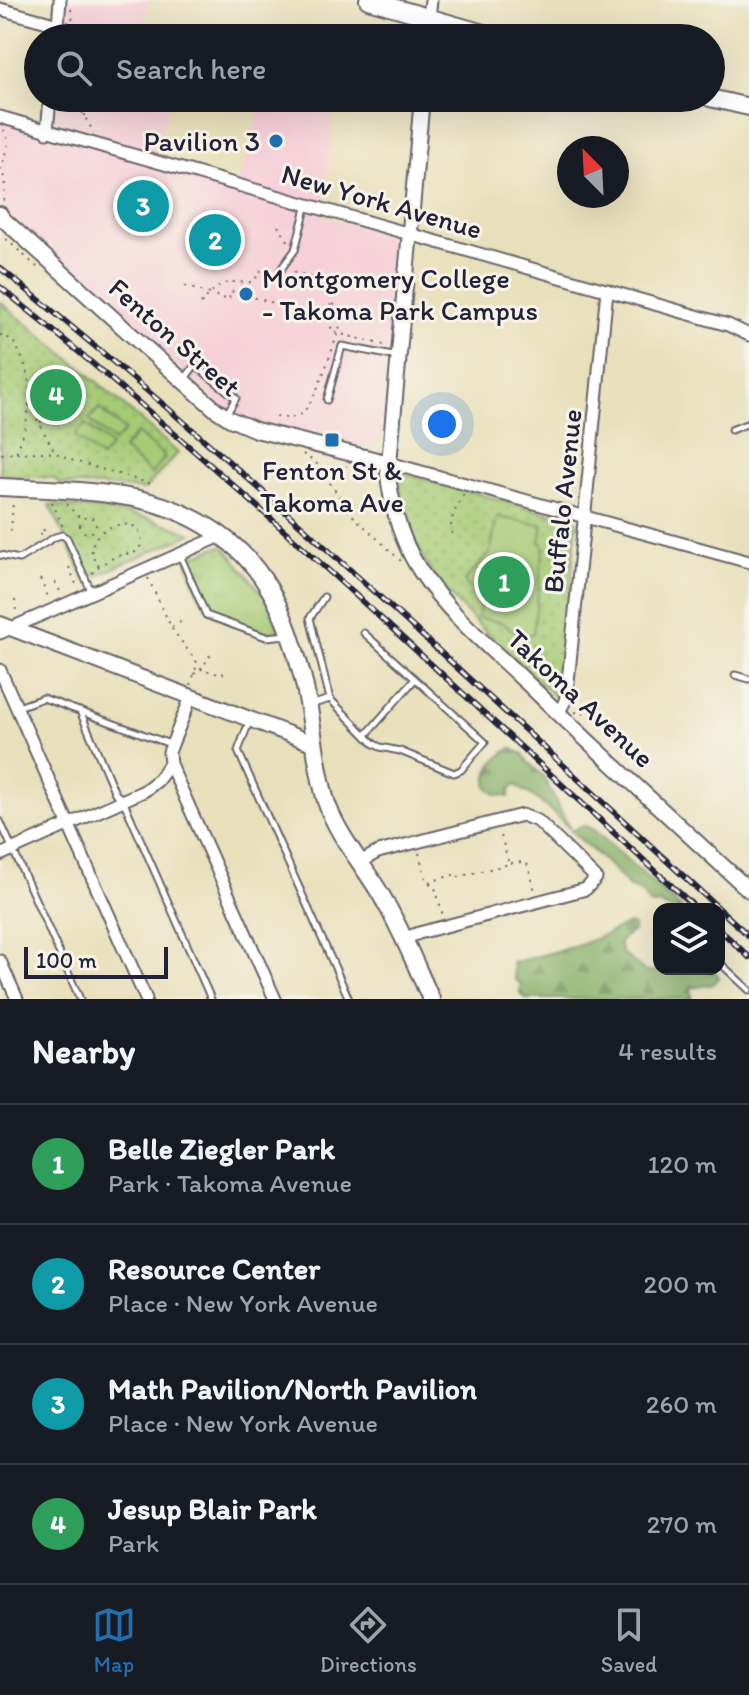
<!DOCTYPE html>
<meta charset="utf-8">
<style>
:root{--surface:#171b24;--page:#20242c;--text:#f1f3f6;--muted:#9ea1a6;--line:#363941;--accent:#1f6fb2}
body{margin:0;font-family:Itim,sans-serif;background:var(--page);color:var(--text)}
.controls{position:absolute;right:24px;bottom:24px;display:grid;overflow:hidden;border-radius:16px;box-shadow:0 8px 32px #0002}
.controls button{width:72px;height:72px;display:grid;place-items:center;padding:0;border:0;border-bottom:2px solid var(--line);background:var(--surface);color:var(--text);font:40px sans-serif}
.compass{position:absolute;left:557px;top:136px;width:72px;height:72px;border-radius:50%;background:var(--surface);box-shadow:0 8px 32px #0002;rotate:336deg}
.scale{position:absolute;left:24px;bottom:20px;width:144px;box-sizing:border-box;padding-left:8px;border:4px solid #22223b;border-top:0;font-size:22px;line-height:28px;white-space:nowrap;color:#22223b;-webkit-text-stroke:6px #f7f3e8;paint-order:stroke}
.you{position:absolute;left:442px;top:424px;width:28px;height:28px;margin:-20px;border:6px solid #fff;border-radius:50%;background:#1a73e8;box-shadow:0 0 0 12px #1a73e833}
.badge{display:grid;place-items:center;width:52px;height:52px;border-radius:50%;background:var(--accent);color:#fff;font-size:26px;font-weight:700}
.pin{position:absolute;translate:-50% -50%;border:4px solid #fff;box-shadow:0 2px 8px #0006}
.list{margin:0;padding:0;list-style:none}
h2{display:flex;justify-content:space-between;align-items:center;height:104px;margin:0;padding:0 32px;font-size:34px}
h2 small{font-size:26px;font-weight:400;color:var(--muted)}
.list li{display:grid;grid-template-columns:52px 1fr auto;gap:24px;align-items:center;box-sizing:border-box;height:120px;padding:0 32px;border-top:2px solid var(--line)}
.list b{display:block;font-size:30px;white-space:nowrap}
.list p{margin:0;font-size:26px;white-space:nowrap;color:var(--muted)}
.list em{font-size:26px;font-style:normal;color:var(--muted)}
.icon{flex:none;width:44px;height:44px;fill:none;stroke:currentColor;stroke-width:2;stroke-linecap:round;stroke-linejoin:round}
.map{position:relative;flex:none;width:749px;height:999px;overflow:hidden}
.search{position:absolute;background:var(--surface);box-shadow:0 8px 32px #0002;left:24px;right:24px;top:24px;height:88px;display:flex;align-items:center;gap:20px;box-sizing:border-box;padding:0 28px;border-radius:44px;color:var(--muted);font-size:30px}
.sheet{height:584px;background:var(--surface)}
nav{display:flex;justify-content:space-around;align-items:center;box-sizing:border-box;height:112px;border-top:2px solid var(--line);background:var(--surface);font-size:22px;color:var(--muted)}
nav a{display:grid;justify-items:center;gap:4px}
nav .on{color:var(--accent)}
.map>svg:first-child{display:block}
</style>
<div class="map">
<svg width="749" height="999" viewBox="0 0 749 999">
<defs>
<pattern id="grass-tufts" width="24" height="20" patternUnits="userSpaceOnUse" patternTransform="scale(2)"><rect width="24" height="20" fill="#a5cb75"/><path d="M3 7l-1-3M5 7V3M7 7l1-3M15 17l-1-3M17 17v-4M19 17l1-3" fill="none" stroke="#8eae66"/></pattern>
<pattern id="forest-firs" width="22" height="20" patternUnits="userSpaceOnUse" patternTransform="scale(2)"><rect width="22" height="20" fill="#84af66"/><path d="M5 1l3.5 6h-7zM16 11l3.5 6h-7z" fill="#6c8e55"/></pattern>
<pattern id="park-dots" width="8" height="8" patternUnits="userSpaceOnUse" patternTransform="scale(2)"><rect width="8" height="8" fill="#a5cb75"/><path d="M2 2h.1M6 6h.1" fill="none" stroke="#8eae66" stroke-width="1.8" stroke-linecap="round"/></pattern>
</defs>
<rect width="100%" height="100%" fill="#f7f3e8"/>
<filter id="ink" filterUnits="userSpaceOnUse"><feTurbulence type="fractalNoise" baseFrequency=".0125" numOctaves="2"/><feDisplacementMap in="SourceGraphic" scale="16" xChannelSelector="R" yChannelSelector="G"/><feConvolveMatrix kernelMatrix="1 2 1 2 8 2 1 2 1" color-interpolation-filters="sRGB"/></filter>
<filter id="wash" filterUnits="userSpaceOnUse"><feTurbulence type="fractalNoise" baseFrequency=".006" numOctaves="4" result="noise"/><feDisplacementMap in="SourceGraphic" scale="32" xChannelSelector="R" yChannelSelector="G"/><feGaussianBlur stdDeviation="1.8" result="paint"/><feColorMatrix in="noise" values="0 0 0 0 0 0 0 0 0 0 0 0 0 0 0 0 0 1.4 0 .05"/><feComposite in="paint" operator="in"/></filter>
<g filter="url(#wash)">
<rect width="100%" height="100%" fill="#e8e0bb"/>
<path fill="#f6cfd8" d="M 69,0 L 150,0 L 140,38 L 65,38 Z
M 59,98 L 172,98 L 149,166 L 236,192 L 262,98 L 333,98 L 324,217 L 398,239 L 381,442 L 357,447 L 293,431 L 229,412 L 13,217 L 0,226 L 0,123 L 54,139 Z"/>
<path fill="url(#grass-tufts)" stroke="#647658" stroke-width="2" d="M 220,546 L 225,547 L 268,601 L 279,630 L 273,634 C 261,631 221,619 211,612 C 200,604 192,573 186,559 Z"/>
<path fill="url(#forest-firs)" stroke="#536850" stroke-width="2" d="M 511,748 L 523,754 L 527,761 L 543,776 L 570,829 C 560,819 550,810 539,801 C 532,795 523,791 516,785 L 510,789 L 509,797 L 496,794 L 487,786 C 488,764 494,760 511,748 Z
M 583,825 L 594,830 L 682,909 L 669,909 L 659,904 L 653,905 L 649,904 L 643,894 L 637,890 L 630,888 L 614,870 L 571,831 Z
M 629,924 L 633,926 L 633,931 L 622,939 L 619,944 L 622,953 L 646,972 L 654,972 L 659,966 L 659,969 L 713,969 L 719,977 L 713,984 L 691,988 L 692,999 L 526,999 L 520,993 L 521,984 L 515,980 L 512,963 L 580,945 Z"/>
<path fill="url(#park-dots)" stroke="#647658" stroke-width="2" d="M 0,302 L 86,372 L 178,453 L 144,490 L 119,487 L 60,484 L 53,478 L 0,475 Z
M 406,474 L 577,521 L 560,695 L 555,697 C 534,678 513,658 492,638 C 449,597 413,561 402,501 C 401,492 399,485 399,476 Z
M 50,505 C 105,510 139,511 191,534 L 85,581 Z"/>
<path fill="#a5cb75" stroke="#647658" stroke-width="2" d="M 99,408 L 125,431 L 114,442 L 89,420 Z
M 85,424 L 111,446 L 101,458 L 75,436 Z
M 137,433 L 165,457 L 151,474 L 123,449 Z
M 497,517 L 543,525 L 540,542 L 544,546 L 533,633 L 521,638 L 504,623 L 478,618 L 481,603 L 464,581 L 490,553 Z"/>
</g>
<g filter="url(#ink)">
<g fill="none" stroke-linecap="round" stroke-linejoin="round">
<g stroke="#676468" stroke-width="9">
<path id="service" d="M 281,269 L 295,250 L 307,204
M 184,380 L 195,365 L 236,398 L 226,415
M 327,400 L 342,346 L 398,357
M 731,430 L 749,423
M 0,555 L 19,559 L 55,537 L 62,535 L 67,538 L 91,591
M 180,555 L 206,615 L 266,637 L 287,635
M 735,675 L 749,679
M 330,699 L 374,744 L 380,747 L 400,751 L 454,773 L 461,770 L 485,742 L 364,633
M 310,705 L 330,699 L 310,618 L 324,597
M 18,707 L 43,698 L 170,744
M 80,711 L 115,793 L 123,800 L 211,999
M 249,722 L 238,751 L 349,999
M 366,735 L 415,679
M 0,821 L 80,999
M 719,962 L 749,990"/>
</g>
<g stroke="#676468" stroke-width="15">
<path id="minor" d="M 0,9 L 58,25
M 429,17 L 431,0
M 57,38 L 60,0
M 0,117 L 728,325 L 749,335
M 47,132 L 50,98
M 389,463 L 749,562
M 0,633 L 221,536
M 0,670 L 146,999
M 558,714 L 565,701 L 567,692 L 607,290
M 170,764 L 275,999
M 0,855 L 144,791 L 157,781 L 170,764 L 169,752 L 191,697
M 360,862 L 378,852 L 522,815 L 538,821 L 596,878 L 586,889 L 419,933 L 403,939
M 0,961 L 17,999"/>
</g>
<g stroke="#676468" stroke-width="18">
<path id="tertiary" d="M 427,38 L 429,17
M 422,98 L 388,475 C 392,509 402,543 421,572 C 449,614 489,647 526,682 C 599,753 674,821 749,890
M 0,214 L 3,219 L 146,348 L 215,409 L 230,419 L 256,430 L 389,463
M 0,624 L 315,744"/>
</g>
<g stroke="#676468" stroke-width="20">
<path id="secondary" d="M 368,0 L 501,38
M 710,98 L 749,107
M 0,487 C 38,489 77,489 115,495 C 178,503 238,534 270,590 C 285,616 294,646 302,675 C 313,716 314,760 326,801 C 337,835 363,864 381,895 C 401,928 415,964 431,999"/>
</g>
<path stroke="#676468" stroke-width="2" stroke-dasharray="2 6" stroke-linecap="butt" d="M 71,9 L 73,22
M 67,22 L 117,33
M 77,24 L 79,38
M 94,28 L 94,38
M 74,98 L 94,133
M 84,98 L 85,117
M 4,201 L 5,180 L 1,169 L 8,144 L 7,137 L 4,130
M 278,226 L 289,242
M 6,239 L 37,267
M 185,286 L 229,300 L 231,291 L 327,318
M 201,304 C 211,292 219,281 237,282 C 239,282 248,283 250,282 C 261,278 256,265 275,268
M 331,304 L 327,318 L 333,332 L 384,345
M 0,335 C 12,337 16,345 21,356 C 36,386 29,423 16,453 L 0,454
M 29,405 L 55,452
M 276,417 C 285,418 293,419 301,414 C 315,405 334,344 340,326 C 336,310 332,295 323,281 L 289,271
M 40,422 L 58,411
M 17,453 L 39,452 L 56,453 L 71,460 L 155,485
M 303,454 L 316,463 L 324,474 L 350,513 L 401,561
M 324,474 L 336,468 L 347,466
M 52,502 L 64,529
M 66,504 L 81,519
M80 525a8 8 0 1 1 16 0a8 8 0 1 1-16 0Z
M 11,531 L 13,502
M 452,534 C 448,521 457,506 464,494
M 41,535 L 41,529 L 48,532
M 69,567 L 76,584
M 92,573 L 99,566 L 116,556 L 136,552 L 140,548 L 142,536 C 139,532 138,528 133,526 C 113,518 76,541 99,566
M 148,578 L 172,629 L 202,669 L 222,675 L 225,671
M 40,579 L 48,597
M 55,582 L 60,591
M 15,600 L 16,611
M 172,627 L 185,619
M 194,674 L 202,669 L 209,656 L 212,657
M 191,685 L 197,664
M 575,712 L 584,714
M 419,853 L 426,879 L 436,890 L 443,916
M 511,863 L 521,862 L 528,865 L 535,891
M 429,882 L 453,875 L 454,878 L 509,864 L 500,832"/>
<use href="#service" stroke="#fff" stroke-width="5"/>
<use href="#minor" stroke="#fff" stroke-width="11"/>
<use href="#tertiary" stroke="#fff" stroke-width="14"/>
<use href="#secondary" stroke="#fff" stroke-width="16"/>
<g stroke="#22223b" stroke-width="6">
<path id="rail" d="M 0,268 C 260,478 502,711 749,936
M 0,287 C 242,483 467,699 697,909
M 719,929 L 749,957"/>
</g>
<use href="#rail" stroke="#f7f3e8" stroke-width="3" stroke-dasharray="9" stroke-linecap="butt"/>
</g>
</g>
<g fill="#1f6fb2" stroke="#f7f3e8" stroke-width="3">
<circle cx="276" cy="141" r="8"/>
<circle cx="246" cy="294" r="8"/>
<rect x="324" y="432" width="16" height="16" rx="4"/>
</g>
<g text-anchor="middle" stroke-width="6" stroke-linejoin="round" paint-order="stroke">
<g font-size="28" fill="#22223b" stroke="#f7f3e8" text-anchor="end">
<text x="260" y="151">Pavilion 3</text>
<text x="262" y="288" text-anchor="start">Montgomery College<tspan x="262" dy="32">- Takoma Park Campus</tspan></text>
<text x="332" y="480" text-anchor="middle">Fenton St &amp;<tspan x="332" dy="32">Takoma Ave</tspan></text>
</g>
<g font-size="28" fill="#22223b" stroke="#f7f3e8">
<text transform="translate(382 201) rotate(16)" y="10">New York Avenue</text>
<text transform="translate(175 337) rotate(41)" y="10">Fenton Street</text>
<text transform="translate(562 501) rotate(-84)" y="10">Buffalo Avenue</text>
<text transform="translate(581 698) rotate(43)" y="10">Takoma Avenue</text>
</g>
</g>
</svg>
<div class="controls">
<button><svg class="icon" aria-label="layers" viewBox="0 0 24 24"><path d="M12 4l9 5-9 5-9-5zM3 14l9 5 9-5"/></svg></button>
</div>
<svg class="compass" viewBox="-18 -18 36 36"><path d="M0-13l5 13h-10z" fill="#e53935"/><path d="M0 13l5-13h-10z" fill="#9ea1a6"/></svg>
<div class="scale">100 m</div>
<div class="you"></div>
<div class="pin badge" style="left:504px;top:582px;background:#2e9e5b">1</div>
<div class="pin badge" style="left:215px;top:240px;background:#0f9aa8">2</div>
<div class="pin badge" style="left:143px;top:206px;background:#0f9aa8">3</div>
<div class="pin badge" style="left:56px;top:395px;background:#2e9e5b">4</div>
<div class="search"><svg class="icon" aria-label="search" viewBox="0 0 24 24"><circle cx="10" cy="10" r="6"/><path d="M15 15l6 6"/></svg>Search here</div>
</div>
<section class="sheet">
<h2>Nearby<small>4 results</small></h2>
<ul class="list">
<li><span class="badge" style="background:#2e9e5b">1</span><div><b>Belle Ziegler Park</b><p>Park · Takoma Avenue</p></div><em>120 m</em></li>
<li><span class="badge" style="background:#0f9aa8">2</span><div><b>Resource Center</b><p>Place · New York Avenue</p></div><em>200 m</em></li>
<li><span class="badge" style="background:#0f9aa8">3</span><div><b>Math Pavilion/North Pavilion</b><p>Place · New York Avenue</p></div><em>260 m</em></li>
<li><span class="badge" style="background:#2e9e5b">4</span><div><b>Jesup Blair Park</b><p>Park</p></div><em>270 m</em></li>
</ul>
</section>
<nav>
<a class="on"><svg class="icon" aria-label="map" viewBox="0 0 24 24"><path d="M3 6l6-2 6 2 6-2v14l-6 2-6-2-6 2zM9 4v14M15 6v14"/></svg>Map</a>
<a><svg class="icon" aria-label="directions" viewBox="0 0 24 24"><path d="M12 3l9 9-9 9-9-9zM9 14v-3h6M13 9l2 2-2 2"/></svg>Directions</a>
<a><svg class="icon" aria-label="saved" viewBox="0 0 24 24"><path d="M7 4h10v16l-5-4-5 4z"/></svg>Saved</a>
</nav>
